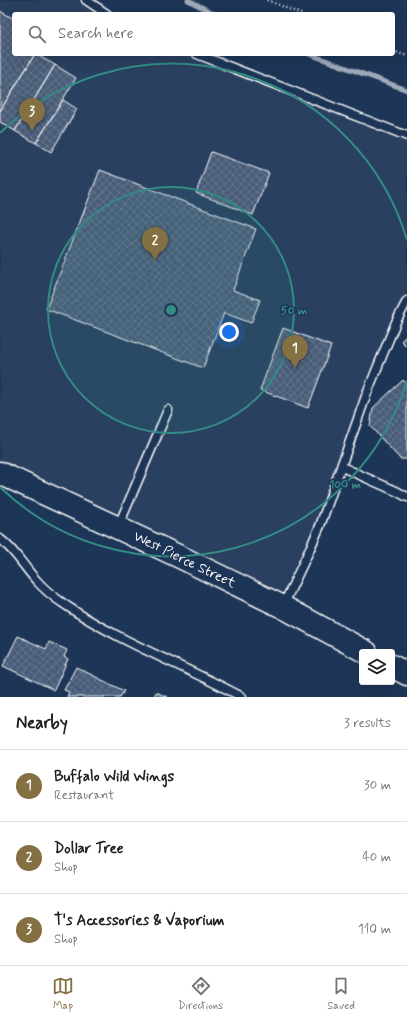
<!DOCTYPE html>
<style>
:root{--surface:#fff;--page:#f2f2f2;--text:#202124;--muted:#757577;--line:#e0e0e0;--accent:#847042}
body{margin:0;font-family:Mynerve,sans-serif;background:var(--page);color:var(--text)}
.controls{position:absolute;right:12px;bottom:12px;display:grid;overflow:hidden;border-radius:4px;box-shadow:0 4px 16px #0002}
.controls button{width:36px;height:36px;display:grid;place-items:center;padding:0;border:0;border-bottom:1px solid var(--line);background:var(--surface);color:var(--text);font:20px sans-serif}
.you{position:absolute;left:229px;top:332px;width:14px;height:14px;margin:-10px;border:3px solid #fff;border-radius:50%;background:#1a73e8;box-shadow:0 0 0 6px #1a73e833}
.badge{display:grid;place-items:center;width:26px;height:26px;border-radius:50%;background:var(--accent);color:#fff;font-size:13px;font-weight:700}
.pin{position:absolute;translate:-50% -33px;filter:drop-shadow(0 1px 2px #0008)}
.pin::after{content:'';position:absolute;top:21px;width:14px;height:12px;background:inherit;clip-path:polygon(0 0,100% 0,50% 100%)}
.list{margin:0;padding:0;list-style:none}
h2{display:flex;justify-content:space-between;align-items:center;height:52px;margin:0;padding:0 16px;font-size:17px}
h2 small{font-size:13px;font-weight:400;color:var(--muted)}
.list li{display:grid;grid-template-columns:26px 1fr auto;gap:12px;align-items:center;box-sizing:border-box;height:72px;padding:0 16px;border-top:1px solid var(--line)}
.list b{display:block;font-size:15px;white-space:nowrap}
.list p{margin:0;font-size:13px;white-space:nowrap;color:var(--muted)}
.list em{font-size:13px;font-style:normal;color:var(--muted)}
.icon{flex:none;width:22px;height:22px;fill:none;stroke:currentColor;stroke-width:2;stroke-linecap:round;stroke-linejoin:round}
.map{position:relative;flex:none;width:407px;height:697px;overflow:hidden}
.search{position:absolute;background:var(--surface);box-shadow:0 4px 16px #0002;left:12px;right:12px;top:12px;height:44px;display:flex;align-items:center;gap:10px;box-sizing:border-box;padding:0 14px;border-radius:4px;color:var(--muted);font-size:15px}
.sheet{height:268px;background:var(--surface)}
nav{display:flex;justify-content:space-around;align-items:center;box-sizing:border-box;height:56px;border-top:1px solid var(--line);background:var(--surface);font-size:11px;color:var(--muted)}
nav a{display:grid;justify-items:center;gap:2px}
nav .on{color:var(--accent)}
.map>svg:first-child{display:block}
</style>
<div class="map">
<svg width="407" height="697" viewBox="0 0 407 697">
<defs>
<pattern id="building-cross-hatch" width="8" height="8" patternUnits="userSpaceOnUse"><rect width="8" height="8" fill="#4a5d79"/><path d="M0 0l8 8M0 8l8-8" fill="none" stroke="#65758d"/></pattern>
</defs>
<rect width="100%" height="100%" fill="#1d3557"/>
<filter id="ink" filterUnits="userSpaceOnUse"><feTurbulence type="fractalNoise" baseFrequency=".025" numOctaves="2"/><feDisplacementMap in="SourceGraphic" scale="8" xChannelSelector="R" yChannelSelector="G"/><feConvolveMatrix kernelMatrix="1 2 1 2 8 2 1 2 1" color-interpolation-filters="sRGB"/></filter>
<g filter="url(#ink)">
<path fill="#2a4161" d="M 0,0 L 83,0 L 106,14 L 14,14 L 14,54 L 197,54 L 407,136 L 407,289 L 396,322 L 342,467 L 283,607 L 0,473 Z"/>
<g fill="none" stroke-linecap="round" stroke-linejoin="round">
<path stroke="#a0aab8" stroke-width="5" d="M 188,0 L 215,14
M 309,54 L 407,90"/>
</g>
<path fill="url(#building-cross-hatch)" stroke="#fff" d="M 0,11 L 14,19 L 14,54 L 35,54 L 0,111 Z
M 35,54 L 55,65 L 15,131 L 0,122 L 0,111 Z
M 55,65 L 76,78 L 36,143 L 15,131 Z
M 63,100 L 77,109 L 51,152 L 36,143 Z
M 211,152 L 269,173 L 253,215 L 196,193 Z
M 100,170 L 256,229 L 233,290 L 260,300 L 251,323 L 224,313 L 203,368 L 46,309 Z
M 283,328 L 331,346 L 308,408 L 260,390 Z
M 407,335 L 407,347 L 401,341 Z
M 403,380 L 407,385 L 407,459 L 400,459 L 370,426 L 373,408 Z
M 18,636 L 46,649 L 49,642 L 67,650 L 64,657 L 68,659 L 54,690 L 3,666 Z
M 76,667 L 124,691 L 120,697 L 67,697 L 69,692 L 64,690 Z
M 156,692 L 167,697 L 154,697 Z"/>
<g fill="none" stroke-linecap="round" stroke-linejoin="round">
<g stroke="#fff" stroke-width="11">
<path id="lane" d="M 86,0 L 107,14
M 197,54 L 407,136
M 342,467 L 398,492 L 407,497
M 118,527 L 168,410
M 0,539 C 15,550 24,567 36,580 C 43,588 55,598 64,604 C 119,642 183,665 242,697
M 283,606 L 308,553 L 320,526 L 367,393 L 396,322 L 407,301"/>
</g>
<g stroke="#fff" stroke-width="25">
<path id="highway" d="M 0,473 L 178,556 L 283,607 L 366,652
M 392,666 L 407,674"/>
</g>
<path stroke="#fff" stroke-width="2.5" stroke-dasharray="1 3" stroke-linecap="butt" d="M 267,0 L 301,14
M 393,51 L 407,56"/>
<use href="#lane" stroke="#1d3557" stroke-width="8"/>
<use href="#highway" stroke="#1d3557" stroke-width="22"/>
</g>
</g>
<circle cx="171" cy="310" r="123" fill="#338b84" fill-opacity=".12"/>
<g fill="none" stroke="#338b84" stroke-width="2">
<circle cx="171" cy="310" r="123"/>
<path d="M407 380A246 246 0 0 1 0 487M0 133A246 246 0 0 1 407 240"/>
</g>
<g text-anchor="middle" stroke-width="3" stroke-linejoin="round" paint-order="stroke">
<g font-size="14" fill="#fff" stroke="#1d3557">
<text transform="translate(185 559) rotate(26)" y="5">West Pierce Street</text>
</g>
</g>
<circle cx="171" cy="310" r="6" fill="#338b84" stroke="#1d3557" stroke-width="2"/>
<g font-size="12" text-anchor="middle" font-weight="bold" fill="#338b84" stroke="#1d3557" stroke-width="3" stroke-linejoin="round" paint-order="stroke">
<text x="294" y="314">50 m</text>
<text x="345" y="488">100 m</text>
</g>
</svg>
<div class="controls">
<button><svg class="icon" aria-label="layers" viewBox="0 0 24 24"><path d="M12 4l9 5-9 5-9-5zM3 14l9 5 9-5"/></svg></button>
</div>
<div class="you"></div>
<div class="pin badge" style="left:295px;top:368px">1</div>
<div class="pin badge" style="left:155px;top:260px">2</div>
<div class="pin badge" style="left:32px;top:131px">3</div>
<div class="search"><svg class="icon" aria-label="search" viewBox="0 0 24 24"><circle cx="10" cy="10" r="6"/><path d="M15 15l6 6"/></svg>Search here</div>
</div>
<section class="sheet">
<h2>Nearby<small>3 results</small></h2>
<ul class="list">
<li><span class="badge">1</span><div><b>Buffalo Wild Wings</b><p>Restaurant</p></div><em>30 m</em></li>
<li><span class="badge">2</span><div><b>Dollar Tree</b><p>Shop</p></div><em>40 m</em></li>
<li><span class="badge">3</span><div><b>T's Accessories &amp; Vaporium</b><p>Shop</p></div><em>110 m</em></li>
</ul>
</section>
<nav>
<a class="on"><svg class="icon" aria-label="map" viewBox="0 0 24 24"><path d="M3 6l6-2 6 2 6-2v14l-6 2-6-2-6 2zM9 4v14M15 6v14"/></svg>Map</a>
<a><svg class="icon" aria-label="directions" viewBox="0 0 24 24"><path d="M12 3l9 9-9 9-9-9zM9 14v-3h6M13 9l2 2-2 2"/></svg>Directions</a>
<a><svg class="icon" aria-label="saved" viewBox="0 0 24 24"><path d="M7 4h10v16l-5-4-5 4z"/></svg>Saved</a>
</nav>
